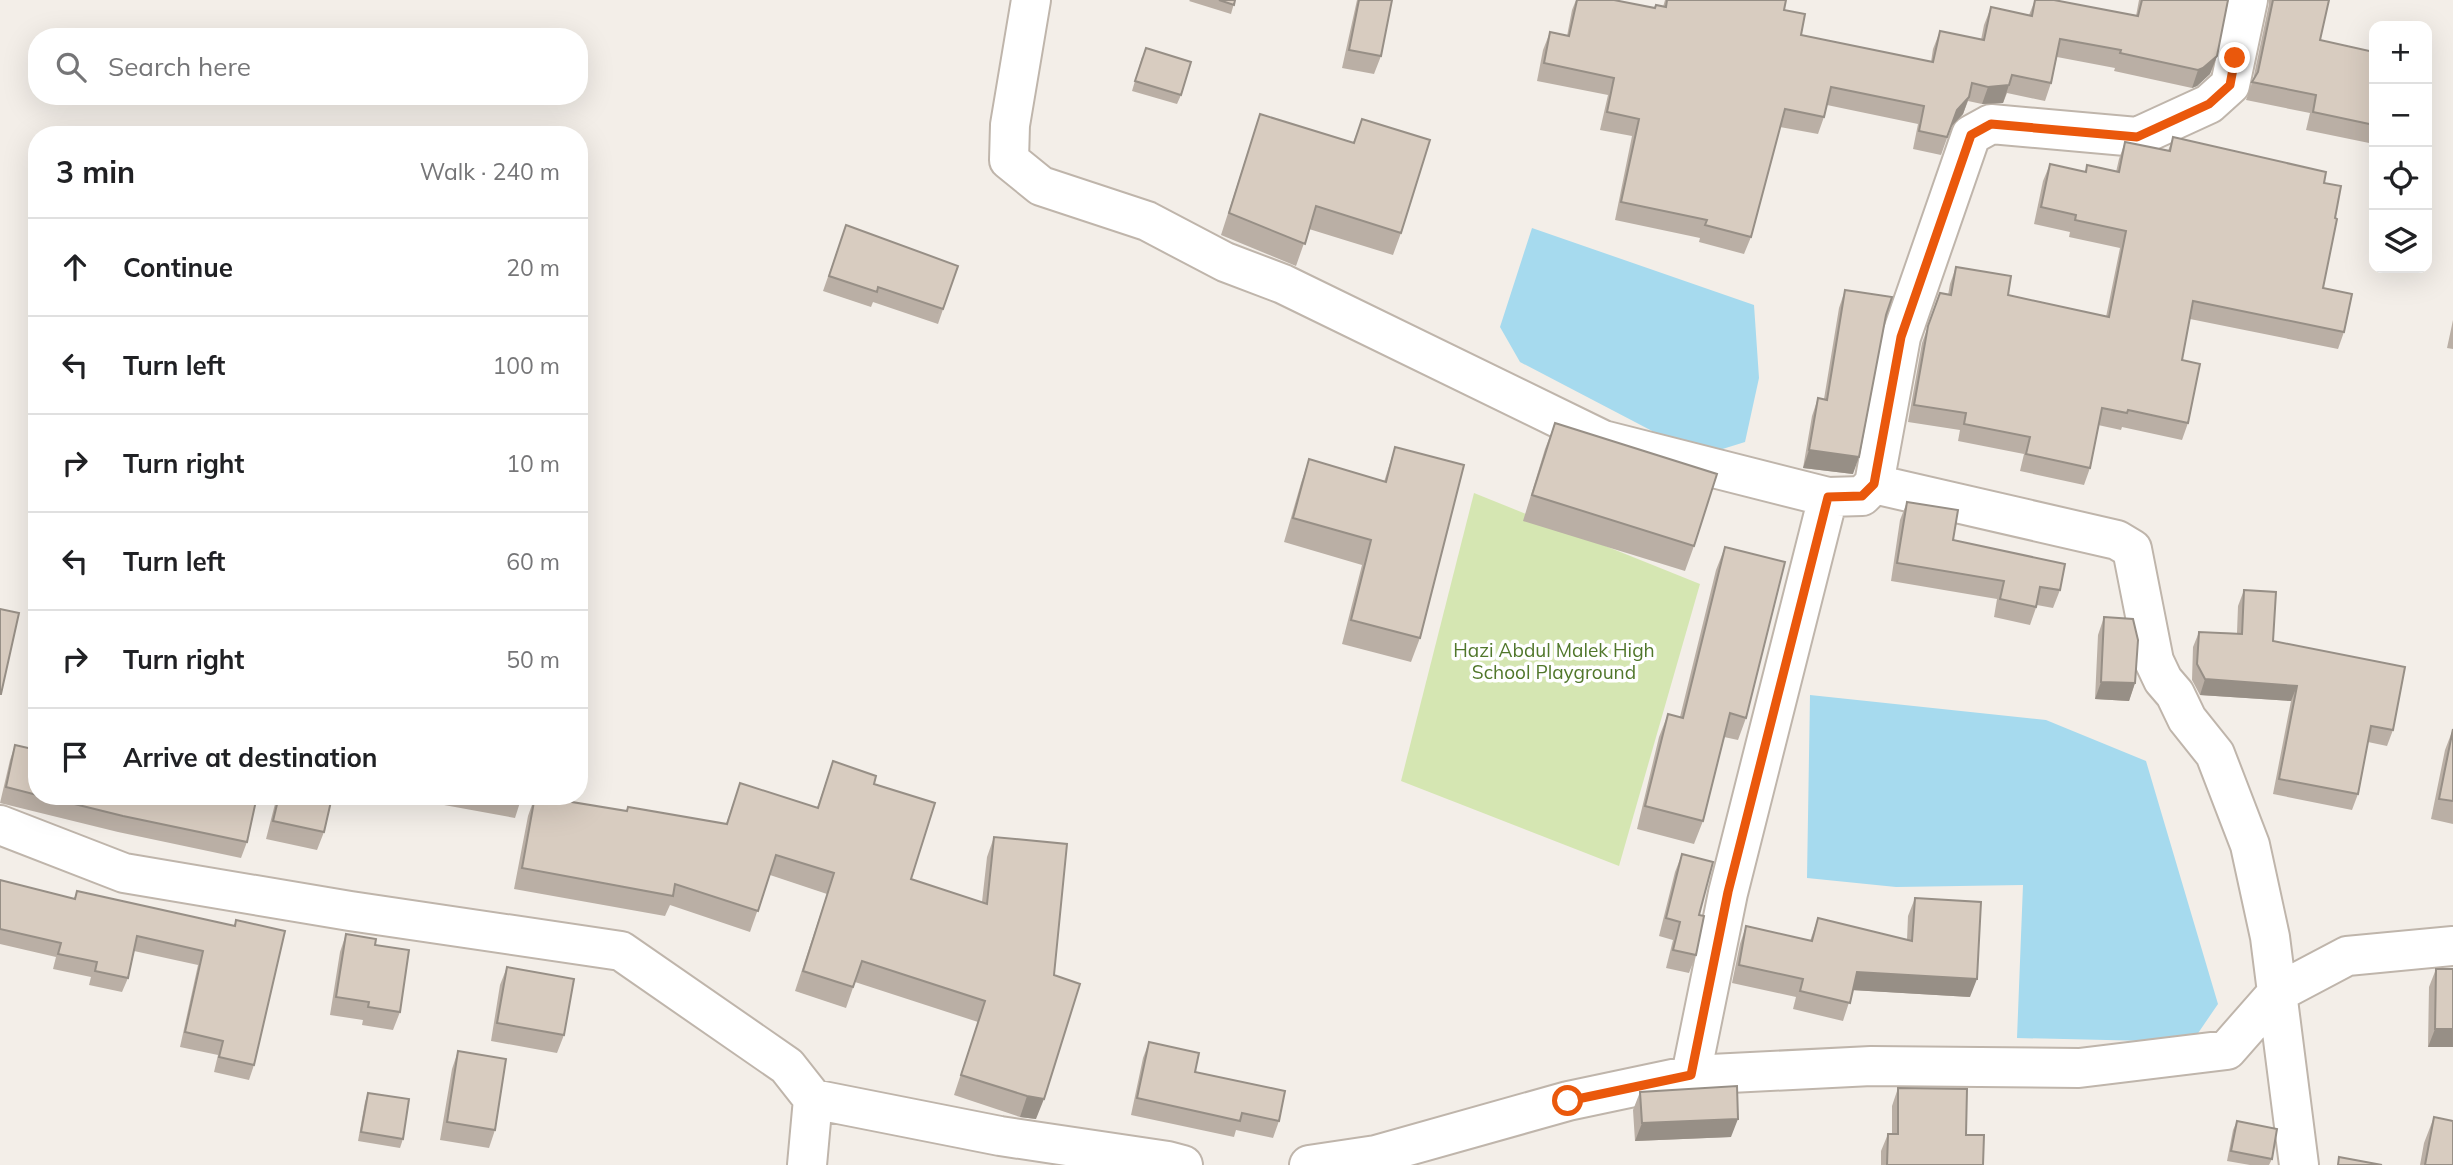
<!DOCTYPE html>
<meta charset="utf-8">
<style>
:root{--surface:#fff;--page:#f6f6f6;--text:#202124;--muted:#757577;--line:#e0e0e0}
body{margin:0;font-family:Mulish,sans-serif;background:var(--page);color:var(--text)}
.controls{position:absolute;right:21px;top:21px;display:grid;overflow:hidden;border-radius:14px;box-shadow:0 7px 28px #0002}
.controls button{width:63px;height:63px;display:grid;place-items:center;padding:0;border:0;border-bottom:2px solid var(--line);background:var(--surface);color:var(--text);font:35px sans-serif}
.stop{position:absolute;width:21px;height:21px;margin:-16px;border:5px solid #ea580c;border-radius:50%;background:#fff}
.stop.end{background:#ea580c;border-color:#fff;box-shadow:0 2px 7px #0008}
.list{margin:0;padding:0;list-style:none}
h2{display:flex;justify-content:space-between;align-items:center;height:91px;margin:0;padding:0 28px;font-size:30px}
h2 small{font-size:23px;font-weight:400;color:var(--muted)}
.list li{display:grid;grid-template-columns:46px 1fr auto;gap:21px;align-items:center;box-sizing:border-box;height:98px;padding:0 28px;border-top:2px solid var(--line)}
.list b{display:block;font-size:26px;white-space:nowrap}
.list em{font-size:23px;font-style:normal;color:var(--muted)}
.icon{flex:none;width:38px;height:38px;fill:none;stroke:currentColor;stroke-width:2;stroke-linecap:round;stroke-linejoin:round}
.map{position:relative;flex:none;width:2453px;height:1165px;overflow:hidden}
.search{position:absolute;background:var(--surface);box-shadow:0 7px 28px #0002;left:28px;top:28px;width:560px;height:77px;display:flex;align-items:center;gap:18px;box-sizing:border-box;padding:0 24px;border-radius:28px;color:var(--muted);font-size:26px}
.panel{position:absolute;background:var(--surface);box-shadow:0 7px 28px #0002;left:28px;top:126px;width:560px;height:679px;border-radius:28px}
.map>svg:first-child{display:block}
</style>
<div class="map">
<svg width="2453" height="1165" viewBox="0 0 2453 1165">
<rect width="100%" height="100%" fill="#f3eee8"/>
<path fill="#d5e6b2" d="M 1474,493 L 1700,584 L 1619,866 L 1401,781 Z"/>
<path fill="#a6daee" d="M 1532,228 L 1754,305 L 1759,378 L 1745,442 L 1700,456 L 1520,362 L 1500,327 Z
M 1810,695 L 2046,720 L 2146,761 L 2218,1004 L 2192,1042 L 2017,1038 L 2023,885 L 1896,887 L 1807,878 Z"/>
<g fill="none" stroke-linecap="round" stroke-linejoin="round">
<g stroke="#bfb5ab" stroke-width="42">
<path id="minor" d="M 1031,0 L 1010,125 L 1009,160 L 1041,186 L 1147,221 L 1225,262 L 1283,284 L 1603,440 L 1828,497 L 1862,496 L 1874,484 L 1901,337 L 1971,135 L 1991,124 L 2137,137 L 2209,104 L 2230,85 L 2248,0
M 1874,484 L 2117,540 L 2132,549 L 2154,661 L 2163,680 L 2175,694 L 2187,719 L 2215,754 L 2250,845 L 2270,937 L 2299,1165
M 0,825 L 124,873 L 350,911 L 621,951 L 787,1066 L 813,1099 L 807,1165
M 1691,1075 L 1728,893 L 1828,497
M 813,1099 L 1000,1136 L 1168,1161 L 1183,1165
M 1309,1165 L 1376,1155 L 1568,1101 L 1691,1075 L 1871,1066 L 2079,1068 L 2227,1050 L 2277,993 L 2347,956 L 2453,946"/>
</g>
<use href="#minor" stroke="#fff" stroke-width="38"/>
</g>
<path fill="#baafa5" d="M 1190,0 L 1235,0 L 1231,14 L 1189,1 Z
M 1357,0 L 1392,0 L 1381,56 L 1374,74 L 1342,68 Z
M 1576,0 L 1614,0 L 1655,8 L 1663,7 L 1665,0 L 1786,0 L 1784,10 L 1801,35 L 1931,62 L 1933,49 L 1940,31 L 1981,40 L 1984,25 L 1991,7 L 2029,15 L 2035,0 L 2054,0 L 2136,16 L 2139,0 L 2228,0 L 2217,56 L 2210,74 L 2197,86 L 2192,88 L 2114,71 L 2115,68 L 2057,57 L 2051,83 L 2045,101 L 2007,93 L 2003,103 L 1982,104 L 1968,101 L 1963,114 L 1951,127 L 1941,155 L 1913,149 L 1918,124 L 1827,105 L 1824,117 L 1818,134 L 1780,127 L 1751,237 L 1744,254 L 1699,242 L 1700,238 L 1615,220 L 1632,136 L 1600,130 L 1608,95 L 1537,81 L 1543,50 L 1550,32 L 1567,36 L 1572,10 Z
M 2269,0 L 2329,0 L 2320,40 L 2374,52 L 2374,144 L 2306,130 L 2310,113 L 2246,100 L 2253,80 L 2269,4 Z
M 1142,57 L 1181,95 L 1177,104 L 1132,91 Z
M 1260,114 L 1353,143 L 1362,119 L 1401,233 L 1393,255 L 1309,229 L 1296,266 L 1221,235 Z
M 2173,137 L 2324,183 L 2335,218 L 2323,288 L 2344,332 L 2338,349 L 2190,319 L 2182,360 L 2188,423 L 2182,440 L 2122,427 L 2121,430 L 2098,425 L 2090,468 L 2084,485 L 2020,471 L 2024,454 L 1958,441 L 1960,430 L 1908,422 L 1922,343 L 1940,293 L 1948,295 L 1950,284 L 1956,267 L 2008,295 L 2106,317 L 2120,248 L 2069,237 L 2070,232 L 2034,224 L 2043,181 L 2050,164 L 2085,172 L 2087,165 L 2116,172 L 2119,159 L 2125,142 L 2168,151 Z
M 846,225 L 958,266 L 938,324 L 873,302 L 871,307 L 823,291 Z
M 1845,290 L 1853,474 L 1803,468 L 1812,416 L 1818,398 L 1824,399 L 1839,308 Z
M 2453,320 L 2453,349 L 2447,348 Z
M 1555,423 L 1694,546 L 1685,571 L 1523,521 L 1545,449 Z
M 1395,447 L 1420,638 L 1411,662 L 1342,644 L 1362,565 L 1284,542 L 1301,483 L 1309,459 L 1384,482 Z
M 1907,502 L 1953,540 L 2060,590 L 2053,608 L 2037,605 L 2030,625 L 1994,617 L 1997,599 L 1891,581 L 1900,520 Z
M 1725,547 L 1746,718 L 1738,740 L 1724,737 L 1703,821 L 1694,844 L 1637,829 L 1659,737 L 1668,714 L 1680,717 L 1716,570 Z
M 2244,590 L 2273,641 L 2393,730 L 2387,746 L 2368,742 L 2358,794 L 2352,810 L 2273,794 L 2291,701 L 2200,695 L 2192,680 L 2193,647 L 2199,632 L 2237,633 L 2238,606 Z
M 2104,617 L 2135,683 L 2129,701 L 2095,699 L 2098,635 Z
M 2453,729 L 2453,824 L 2431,819 L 2445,750 Z
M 15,745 L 37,750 L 37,796 L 257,796 L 247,842 L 241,858 L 118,832 L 0,803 L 10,760 Z
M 833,761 L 874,784 L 911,879 L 982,902 L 987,857 L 994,837 L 1036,1119 L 1020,1117 L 954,1095 L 978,1022 L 855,982 L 846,1008 L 795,991 L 827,894 L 770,875 L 750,932 L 670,905 L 665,916 L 514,889 L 528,816 L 535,796 L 627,811 L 628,807 L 726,824 L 740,783 L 817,808 Z
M 277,796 L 332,797 L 324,832 L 317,850 L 266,839 Z
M 445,796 L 522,796 L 515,818 L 444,805 Z
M 1682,854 L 1699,915 L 1696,955 L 1689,973 L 1666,968 L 1673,940 L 1659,936 L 1675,872 Z
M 0,880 L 74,899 L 77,891 L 234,926 L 236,920 L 254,1065 L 249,1080 L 214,1072 L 218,1055 L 180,1047 L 198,965 L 134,951 L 128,978 L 122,992 L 89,985 L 91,977 L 53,969 L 56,957 L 0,944 Z
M 1915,898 L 1970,997 L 1853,990 L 1843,1021 L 1793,1009 L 1796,997 L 1732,983 L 1740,944 L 1746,926 L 1810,941 L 1818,918 L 1907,940 L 1908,916 Z
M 346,934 L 375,945 L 400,1012 L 393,1030 L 362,1025 L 363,1020 L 330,1015 L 340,952 Z
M 507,967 L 564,1035 L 557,1053 L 491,1041 L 500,985 Z
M 2436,969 L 2453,1047 L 2428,1047 L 2429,987 Z
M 1149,1042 L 1195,1072 L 1279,1121 L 1273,1138 L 1236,1130 L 1234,1137 L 1131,1115 L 1143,1058 Z
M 458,1051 L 495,1130 L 489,1148 L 440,1140 L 452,1069 Z
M 1898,1088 L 1966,1135 L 1983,1165 L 1881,1165 L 1881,1151 L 1888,1134 L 1892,1134 L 1892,1106 Z
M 1640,1092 L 1731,1137 L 1635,1141 L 1633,1110 Z
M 368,1093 L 403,1139 L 400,1148 L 358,1141 L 365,1102 Z
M 2434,1117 L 2453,1165 L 2420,1165 L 2424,1143 Z
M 2237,1121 L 2272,1159 L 2269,1165 L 2250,1165 L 2227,1161 L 2233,1130 Z"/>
<path fill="#978f86" d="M 2217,56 L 2210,74 L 2197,86 L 2192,88 L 2198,70 Z
M 2009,85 L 2003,103 L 1982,104 L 1988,87 Z
M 1969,97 L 1963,114 L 1950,128 L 1957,110 Z
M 1809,450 L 1859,457 L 1853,474 L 1803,468 Z
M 2205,679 L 2297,686 L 2291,701 L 2200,695 Z
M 2101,682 L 2135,683 L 2129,701 L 2095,699 Z
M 1857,972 L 1977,979 L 1970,997 L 1851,990 Z
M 2435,1029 L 2453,1029 L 2453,1047 L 2428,1047 Z
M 1027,1096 L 1044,1099 L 1036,1119 L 1020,1117 Z
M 1738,1119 L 1731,1137 L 1635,1141 L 1642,1123 Z"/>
<path fill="#d8ccc0" stroke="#978f86" stroke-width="2" d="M 1219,0 L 1235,0 L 1234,5 Z
M 1359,0 L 1392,0 L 1381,56 L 1349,50 Z
M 1577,0 L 1614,0 L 1655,8 L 1656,5 L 1666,7 L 1667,0 L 1786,0 L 1784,10 L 1805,14 L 1801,35 L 1933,62 L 1940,31 L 1984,40 L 1991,7 L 2032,16 L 2035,0 L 2054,0 L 2138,16 L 2142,0 L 2228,0 L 2217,56 L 2203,68 L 2198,70 L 2120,53 L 2121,50 L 2060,39 L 2051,83 L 2012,75 L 2009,85 L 1988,87 L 1972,83 L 1969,97 L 1957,110 L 1947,137 L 1919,131 L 1924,106 L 1831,87 L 1824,117 L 1785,109 L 1751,237 L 1705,225 L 1707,220 L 1621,202 L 1639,119 L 1607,112 L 1614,78 L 1544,63 L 1550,32 L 1569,36 Z
M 2273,0 L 2329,0 L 2320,40 L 2374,52 L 2374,125 L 2313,112 L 2316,95 L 2252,82 L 2258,72 Z
M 1146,48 L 1191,62 L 1181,95 L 1135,81 Z
M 1260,114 L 1354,143 L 1362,119 L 1430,140 L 1401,233 L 1316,206 L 1305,244 L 1229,213 Z
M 2173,137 L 2326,172 L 2324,183 L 2341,186 L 2335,218 L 2337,219 L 2323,288 L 2352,294 L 2344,332 L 2193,301 L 2182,360 L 2200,364 L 2188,423 L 2128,410 L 2127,413 L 2102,408 L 2090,468 L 2026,454 L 2030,437 L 1964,424 L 1966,413 L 1914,405 L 1928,326 L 1940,293 L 1951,295 L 1956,267 L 2011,276 L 2008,295 L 2109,317 L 2126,231 L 2075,220 L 2076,215 L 2041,207 L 2050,164 L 2086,172 L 2087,165 L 2119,172 L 2125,142 L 2170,151 Z
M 846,225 L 958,266 L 943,309 L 878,287 L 877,292 L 829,276 Z
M 1845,290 L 1892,297 L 1886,315 L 1859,457 L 1809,450 L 1818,398 L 1827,400 Z
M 1555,423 L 1717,474 L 1694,546 L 1532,495 Z
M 1395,447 L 1464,465 L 1420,638 L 1351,620 L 1371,540 L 1293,518 L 1309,459 L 1386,482 Z
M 1907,502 L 1958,510 L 1953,540 L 2065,564 L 2060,590 L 2040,587 L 2036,607 L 2000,599 L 2004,581 L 1897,563 Z
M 1725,547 L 1785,562 L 1746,718 L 1730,713 L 1703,821 L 1645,806 L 1668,714 L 1683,718 Z
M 2244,590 L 2276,592 L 2273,641 L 2405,667 L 2393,730 L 2371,726 L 2358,794 L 2279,779 L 2297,686 L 2205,679 L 2197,664 L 2199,632 L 2242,634 Z
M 0,609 L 19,613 L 1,694 L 0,694 Z
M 2104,617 L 2133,619 L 2138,640 L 2135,683 L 2101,682 Z
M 2453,729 L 2453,801 L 2439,799 Z
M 15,745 L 37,750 L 37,795 L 6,787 Z
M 833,761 L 876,776 L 874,784 L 935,803 L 911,879 L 987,904 L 994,837 L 1067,844 L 1054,975 L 1080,984 L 1044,1099 L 1027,1096 L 961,1075 L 985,1001 L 862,961 L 853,987 L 803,971 L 834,873 L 776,855 L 758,911 L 675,884 L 673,896 L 522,868 L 535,796 L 627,811 L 628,807 L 727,824 L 740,783 L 818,808 Z
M 42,796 L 257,796 L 247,842 L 123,816 Z
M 279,796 L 332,797 L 324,832 L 273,821 Z
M 501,796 L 522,796 L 522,800 Z
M 1682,854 L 1713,862 L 1699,915 L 1704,916 L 1696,955 L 1673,950 L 1680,922 L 1666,918 Z
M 0,880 L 75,899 L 77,891 L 235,926 L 236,920 L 285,931 L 254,1065 L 219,1057 L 223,1041 L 185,1032 L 203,951 L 137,936 L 128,978 L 95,971 L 97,962 L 58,954 L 61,943 L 0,929 Z
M 1915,898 L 1981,902 L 1977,979 L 1857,972 L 1850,1003 L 1800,991 L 1803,979 L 1739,965 L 1746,926 L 1812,941 L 1818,918 L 1912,941 Z
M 346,934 L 376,939 L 375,945 L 409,950 L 400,1012 L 368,1007 L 369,1002 L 336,997 Z
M 507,967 L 574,979 L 564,1035 L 497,1023 Z
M 2436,969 L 2453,969 L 2453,1029 L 2435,1029 Z
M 1149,1042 L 1199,1053 L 1195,1072 L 1285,1091 L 1279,1121 L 1242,1113 L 1240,1121 L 1137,1098 Z
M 458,1051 L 506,1059 L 495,1130 L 447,1122 Z
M 1737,1086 L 1738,1119 L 1642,1123 L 1640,1092 Z
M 1898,1088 L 1967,1089 L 1966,1135 L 1984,1135 L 1983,1165 L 1887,1165 L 1888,1134 L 1898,1134 Z
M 368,1093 L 409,1099 L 403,1139 L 361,1132 Z
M 2434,1117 L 2453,1121 L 2453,1165 L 2425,1165 Z
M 2237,1121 L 2277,1129 L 2272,1159 L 2231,1151 Z
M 2339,1157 L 2382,1165 L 2338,1165 Z"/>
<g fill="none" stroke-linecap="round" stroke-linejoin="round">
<path stroke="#ea580c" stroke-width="9" d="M 1568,1101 L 1691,1075 L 1728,892 L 1828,497 L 1862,496 L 1874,484 L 1901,337 L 1971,135 L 1991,124 L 2137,137 L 2209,104 L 2230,85 L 2235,58"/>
</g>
<g text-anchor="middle" stroke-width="7" stroke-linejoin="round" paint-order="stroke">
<g font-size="19" fill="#51772b" stroke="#fff">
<text x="1554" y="657">Hazi Abdul Malek High<tspan x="1554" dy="22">School Playground</tspan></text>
</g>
</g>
</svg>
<div class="controls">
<button>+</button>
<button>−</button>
<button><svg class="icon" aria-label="locate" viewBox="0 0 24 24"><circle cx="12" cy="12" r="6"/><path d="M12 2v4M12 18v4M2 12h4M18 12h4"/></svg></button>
<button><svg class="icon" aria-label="layers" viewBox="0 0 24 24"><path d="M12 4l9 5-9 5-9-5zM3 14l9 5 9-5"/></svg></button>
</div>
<div class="stop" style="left:1568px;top:1101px"></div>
<div class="stop end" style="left:2235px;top:58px"></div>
<div class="search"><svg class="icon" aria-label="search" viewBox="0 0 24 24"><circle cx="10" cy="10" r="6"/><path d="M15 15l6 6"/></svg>Search here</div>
<section class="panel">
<h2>3 min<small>Walk · 240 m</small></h2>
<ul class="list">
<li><svg class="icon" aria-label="ahead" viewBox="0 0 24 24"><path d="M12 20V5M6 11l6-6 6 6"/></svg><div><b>Continue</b></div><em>20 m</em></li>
<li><svg class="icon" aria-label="left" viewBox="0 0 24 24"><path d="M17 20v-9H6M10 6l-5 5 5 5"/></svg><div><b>Turn left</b></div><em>100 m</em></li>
<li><svg class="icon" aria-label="right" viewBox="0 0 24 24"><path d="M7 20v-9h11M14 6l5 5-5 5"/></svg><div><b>Turn right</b></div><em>10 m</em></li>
<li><svg class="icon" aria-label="left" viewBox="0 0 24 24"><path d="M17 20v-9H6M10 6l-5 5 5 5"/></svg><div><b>Turn left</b></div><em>60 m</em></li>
<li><svg class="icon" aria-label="right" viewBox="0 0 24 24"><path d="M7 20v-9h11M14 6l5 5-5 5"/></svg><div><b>Turn right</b></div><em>50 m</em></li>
<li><svg class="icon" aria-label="arrive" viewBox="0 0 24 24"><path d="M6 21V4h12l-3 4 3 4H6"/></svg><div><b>Arrive at destination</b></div></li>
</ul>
</section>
</div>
